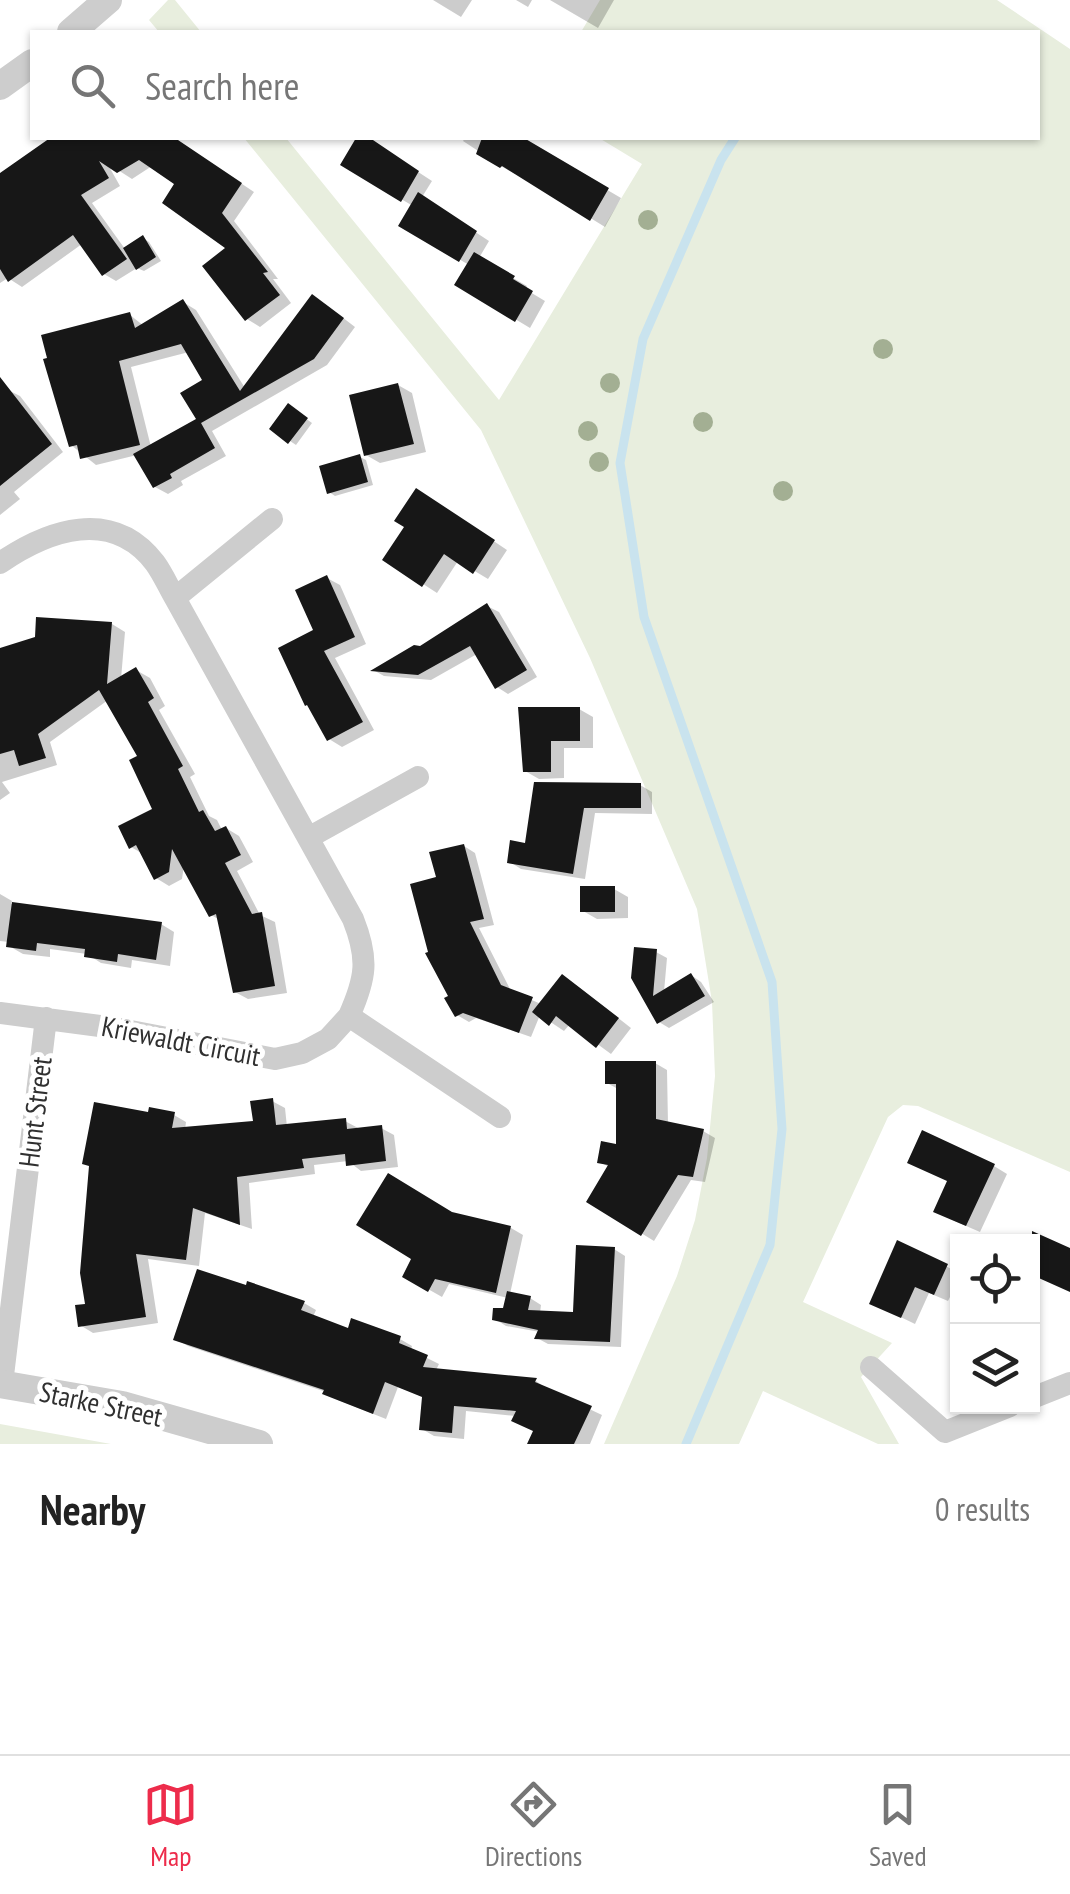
<!DOCTYPE html>
<style>
:root{--surface:#fff;--page:#f6f6f6;--text:#222;--muted:#767676;--line:#e0e0e0;--accent:#ed2c4b}
body{margin:0;font-family:"PT Sans Narrow",sans-serif;background:var(--page);color:var(--text)}
.controls{position:absolute;right:30px;bottom:30px;display:grid;overflow:hidden;border-radius:0px;box-shadow:0 2px 8px #0004}
.controls button{width:90px;height:90px;display:grid;place-items:center;padding:0;border:0;border-bottom:2px solid var(--line);background:var(--surface);color:var(--text);font:50px sans-serif}
.list{margin:0;padding:0;list-style:none}
h2{display:flex;justify-content:space-between;align-items:center;height:130px;margin:0;padding:0 40px;font-size:42px}
h2 small{font-size:32px;font-weight:400;color:var(--muted)}
.icon{flex:none;width:55px;height:55px;fill:none;stroke:currentColor;stroke-width:2;stroke-linecap:round;stroke-linejoin:round}
.map{position:relative;flex:none;width:1070px;height:1444px;overflow:hidden}
.search{position:absolute;background:var(--surface);box-shadow:0 2px 8px #0004;left:30px;right:30px;top:30px;height:110px;display:flex;align-items:center;gap:25px;box-sizing:border-box;padding:0 35px;border-radius:0px;color:var(--muted);font-size:38px}
.sheet{height:310px;background:var(--surface)}
nav{display:flex;justify-content:space-around;align-items:center;box-sizing:border-box;height:140px;border-top:2px solid var(--line);background:var(--surface);font-size:28px;color:var(--muted)}
nav a{display:grid;justify-items:center;gap:5px}
nav .on{color:var(--accent)}
.map>svg:first-child{display:block}
</style>
<div class="map">
<svg width="1070" height="1444" viewBox="0 0 1070 1444">
<rect width="100%" height="100%" fill="#fff"/>
<path fill="#e8eede" d="M 168,0 L 175,0 L 201,32 L 159,32 L 149,20 Z
M 600,0 L 997,0 L 1070,49 L 1070,1172 L 918,1106 L 903,1105 L 888,1117 L 803,1302 L 892,1343 L 861,1377 L 899,1444 L 878,1444 L 763,1391 L 739,1444 L 604,1444 L 677,1276 L 695,1220 L 707,1158 L 715,1076 L 712,1002 L 697,909 L 590,658 L 481,430 L 244,138 L 286,138 L 499,400 L 642,164 L 599,138 L 1038,138 L 1038,32 L 581,32 Z
M 0,1424 L 111,1444 L 0,1444 Z"/>
<path fill="#0003" fill-rule="evenodd" d="M 433,0 L 472,0 L 461,17 Z
M 516,0 L 532,0 L 528,7 Z
M 550,0 L 614,0 L 598,28 Z
M 79,138 L 180,138 L 178,141 L 254,192 L 234,221 L 278,279 L 273,279 L 291,303 L 260,327 L 247,319 L 230,248 L 178,184 L 152,166 L 132,179 L 107,163 L 120,186 L 92,203 L 125,249 L 143,238 L 149,242 L 161,261 L 144,271 L 137,268 L 116,281 L 104,274 L 82,244 L 22,287 L 8,278 L 0,283 L 0,174 L 60,149 Z
M 354,138 L 366,138 L 432,181 L 422,197 L 489,241 L 479,258 L 527,286 L 525,289 L 545,301 L 530,328 L 457,284 L 469,265 L 401,225 L 413,206 L 343,165 L 358,140 Z
M 465,138 L 519,138 L 621,198 L 605,227 L 516,172 L 515,174 L 501,166 L 463,141 Z
M 183,302 L 196,310 L 245,388 L 325,304 L 355,327 L 327,365 L 212,431 L 226,456 L 181,481 L 183,485 L 168,494 L 155,487 L 137,455 L 96,465 L 71,445 L 130,315 L 144,326 ZM 189,352 L 206,380 L 200,420 L 151,447 L 131,367 Z
M 398,385 L 412,393 L 426,452 L 380,463 L 366,455 Z
M 0,386 L 20,396 L 63,452 L 14,492 L 20,499 L 0,515 Z
M 294,410 L 312,423 L 296,445 L 272,429 Z
M 360,457 L 366,460 L 373,485 L 335,496 L 329,492 Z
M 431,499 L 507,550 L 488,579 L 458,561 L 437,593 L 386,560 Z
M 327,578 L 340,585 L 366,644 L 335,658 L 374,730 L 342,747 L 329,739 L 317,631 Z
M 487,606 L 499,612 L 537,677 L 508,694 L 497,687 L 477,654 L 431,680 L 384,676 L 375,671 L 420,648 Z
M 112,624 L 125,632 L 121,679 L 136,670 L 150,678 L 165,706 L 159,710 L 195,774 L 190,777 L 209,816 L 217,820 L 222,830 L 226,828 L 239,836 L 253,862 L 237,871 L 260,915 L 275,922 L 287,993 L 248,999 L 235,992 L 220,920 L 211,915 L 184,865 L 182,879 L 169,886 L 156,878 L 143,854 L 131,847 L 156,810 L 141,757 L 108,700 L 50,742 L 57,765 L 2,782 L 10,793 L 0,800 L 0,651 Z
M 579,709 L 593,717 L 593,748 L 564,748 L 564,778 L 539,779 L 525,771 L 525,731 Z
M 537,785 L 640,785 L 652,792 L 652,814 L 595,813 L 585,879 L 521,869 L 510,862 L 527,846 Z
M 464,846 L 475,853 L 494,925 L 479,928 L 511,991 L 541,1004 L 576,985 L 631,1028 L 611,1054 L 570,1024 L 564,1031 L 540,1015 L 531,1037 L 476,1018 L 469,1022 L 457,1015 L 452,997 L 439,879 Z
M 614,889 L 628,897 L 628,918 L 597,919 L 583,911 Z
M 0,894 L 12,901 L 11,904 L 161,924 L 174,932 L 170,966 L 132,960 L 131,968 L 101,963 L 87,954 L 50,949 L 50,957 L 23,954 L 9,946 L 9,942 L 0,941 Z
M 656,952 L 667,958 L 664,992 L 691,975 L 701,982 L 714,1002 L 669,1028 L 659,1022 L 634,978 Z
M 655,1063 L 667,1070 L 668,1124 L 703,1131 L 715,1138 L 705,1182 L 691,1180 L 654,1241 L 589,1201 L 609,1167 L 600,1162 L 618,1147 L 618,1089 L 607,1083 Z
M 272,1101 L 285,1108 L 287,1127 L 345,1121 L 358,1128 L 381,1128 L 394,1135 L 398,1167 L 361,1171 L 348,1161 L 314,1165 L 315,1174 L 249,1183 L 252,1229 L 205,1213 L 199,1266 L 148,1259 L 158,1323 L 93,1333 L 80,1325 L 150,1115 L 174,1115 L 186,1122 L 185,1130 L 256,1124 Z
M 994,1166 L 1007,1174 L 980,1232 L 950,1219 Z
M 452,1214 L 511,1228 L 523,1235 L 510,1294 L 530,1298 L 541,1305 L 540,1313 L 575,1314 L 614,1249 L 625,1256 L 621,1347 L 548,1344 L 537,1338 L 540,1332 L 506,1326 L 495,1319 L 505,1311 L 508,1298 L 449,1284 L 442,1297 L 405,1276 Z
M 899,1244 L 958,1272 L 958,1281 L 948,1301 L 929,1293 L 915,1324 L 886,1310 Z
M 304,1303 L 316,1310 L 313,1317 L 349,1331 L 353,1321 L 400,1339 L 412,1346 L 411,1350 L 439,1364 L 436,1370 L 536,1381 L 547,1389 L 602,1415 L 590,1444 L 529,1444 L 535,1431 L 516,1416 L 466,1411 L 464,1439 L 434,1436 L 422,1429 L 425,1397 L 398,1387 L 386,1419 L 338,1400 L 326,1392 L 188,1346 L 176,1339 Z"/>
<g fill="none" stroke-linecap="round" stroke-linejoin="round">
<path stroke="#c9e3ee" stroke-width="9" d="M 686,1444 L 770,1245 L 782,1129 L 772,982 L 644,617 L 620,463 L 643,339 L 721,160 L 735,138"/>
</g>
<path fill="#171717" d="M 50,138 L 175,138 L 242,183 L 222,213 L 268,272 L 263,273 L 280,295 L 245,321 L 202,266 L 225,248 L 162,203 L 174,184 L 139,160 L 117,173 L 99,161 L 109,178 L 81,195 L 127,259 L 102,276 L 73,235 L 8,282 L 0,269 L 0,173 Z
M 356,138 L 370,138 L 419,171 L 401,202 L 340,165 Z
M 482,138 L 524,138 L 609,188 L 590,221 L 502,166 L 500,168 L 476,154 Z
M 418,192 L 477,231 L 459,262 L 398,226 Z
M 143,235 L 156,257 L 136,270 L 123,248 Z
M 474,252 L 515,276 L 513,279 L 533,291 L 515,322 L 454,285 Z
M 312,294 L 344,318 L 314,359 L 201,423 L 215,448 L 170,474 L 172,478 L 153,488 L 133,454 L 196,419 L 180,393 L 202,380 L 181,344 L 119,361 L 140,445 L 80,459 L 77,445 L 69,447 L 43,359 L 47,358 L 41,335 L 130,312 L 135,328 L 183,299 L 240,391 Z
M 0,377 L 52,444 L 0,486 Z
M 398,383 L 414,444 L 364,456 L 349,395 Z
M 288,403 L 308,418 L 288,444 L 269,429 Z
M 360,454 L 368,482 L 327,494 L 319,466 Z
M 416,488 L 495,540 L 473,574 L 444,554 L 422,587 L 382,560 L 404,527 L 394,521 Z
M 327,575 L 355,637 L 324,651 L 363,722 L 327,741 L 307,705 L 305,706 L 278,648 L 313,630 L 295,590 Z
M 487,603 L 527,670 L 495,689 L 470,646 L 418,675 L 370,671 L 414,645 L 420,646 Z
M 36,617 L 112,622 L 107,684 L 136,667 L 154,698 L 148,702 L 183,766 L 178,769 L 199,812 L 203,810 L 215,831 L 226,826 L 241,855 L 225,863 L 252,914 L 262,912 L 275,986 L 233,993 L 216,914 L 209,917 L 172,849 L 169,872 L 154,880 L 136,845 L 129,849 L 118,826 L 152,809 L 129,760 L 137,756 L 99,690 L 38,734 L 46,758 L 19,766 L 14,750 L 0,754 L 0,648 L 35,637 Z
M 518,707 L 580,707 L 580,741 L 551,741 L 551,772 L 523,772 Z
M 534,782 L 641,783 L 641,808 L 584,808 L 573,874 L 507,863 L 510,840 L 525,843 Z
M 464,844 L 484,919 L 470,922 L 501,985 L 533,997 L 519,1033 L 463,1013 L 455,1017 L 444,998 L 448,996 L 425,953 L 428,952 L 410,884 L 436,877 L 429,852 Z
M 580,886 L 615,886 L 615,912 L 580,912 Z
M 12,902 L 162,922 L 156,960 L 118,954 L 117,962 L 84,957 L 85,949 L 37,943 L 36,951 L 6,947 Z
M 634,947 L 657,949 L 653,996 L 691,973 L 705,996 L 657,1024 L 631,978 Z
M 562,974 L 619,1018 L 596,1048 L 556,1016 L 549,1026 L 532,1012 Z
M 605,1061 L 656,1061 L 656,1119 L 704,1129 L 693,1177 L 678,1175 L 641,1236 L 586,1202 L 608,1165 L 597,1163 L 601,1141 L 616,1144 L 616,1084 L 605,1084 Z
M 273,1098 L 276,1125 L 346,1118 L 347,1129 L 382,1125 L 386,1161 L 346,1166 L 345,1154 L 302,1159 L 304,1168 L 237,1177 L 240,1225 L 193,1208 L 186,1260 L 136,1254 L 146,1317 L 78,1327 L 75,1305 L 85,1304 L 80,1273 L 89,1166 L 82,1164 L 94,1102 L 148,1112 L 149,1107 L 175,1112 L 172,1128 L 253,1121 L 250,1101 Z
M 922,1130 L 995,1164 L 966,1226 L 933,1212 L 947,1181 L 907,1163 Z
M 388,1173 L 452,1212 L 511,1226 L 496,1293 L 435,1279 L 428,1292 L 402,1277 L 411,1259 L 356,1225 Z
M 1032,1231 L 1070,1248 L 1070,1292 L 1032,1275 Z
M 897,1240 L 948,1264 L 934,1295 L 915,1287 L 901,1318 L 869,1304 Z
M 576,1245 L 615,1247 L 610,1342 L 534,1339 L 538,1330 L 492,1320 L 493,1308 L 503,1308 L 507,1291 L 531,1296 L 528,1310 L 573,1312 Z
M 197,1269 L 246,1285 L 247,1281 L 305,1301 L 301,1310 L 348,1328 L 351,1318 L 401,1336 L 399,1343 L 428,1355 L 423,1367 L 537,1378 L 535,1382 L 592,1406 L 574,1444 L 527,1444 L 533,1431 L 511,1421 L 516,1411 L 454,1406 L 452,1433 L 419,1430 L 422,1397 L 385,1382 L 373,1414 L 322,1394 L 324,1390 L 173,1340 Z"/>
<g fill="none" stroke-linecap="round" stroke-linejoin="round">
<path stroke="#cdcdcd" stroke-width="22" d="M 272,519 L 175,598 L 353,919 C 369,959 366,978 349,1016
M 0,563 C 48,530 112,507 155,563 C 163,574 168,586 175,598
M 308,838 L 418,777
M 0,1013 L 115,1028 L 275,1059 L 302,1053 L 328,1039 L 349,1016 L 500,1117
M 871,1367 L 945,1432 L 1010,1406
M 2,1384 L 46,1018
M 1032,1398 L 1070,1383"/>
<path stroke="#cdcdcd" stroke-width="28" d="M 71,32 L 108,0
M 0,86 L 32,63
M 0,1384 L 122,1405 L 259,1444"/>
</g>
<g fill="#a3af93">
<circle cx="648" cy="220" r="10"/>
<circle cx="883" cy="349" r="10"/>
<circle cx="610" cy="383" r="10"/>
<circle cx="703" cy="422" r="10"/>
<circle cx="588" cy="431" r="10"/>
<circle cx="599" cy="462" r="10"/>
<circle cx="783" cy="491" r="10"/>
</g>
<g text-anchor="middle" stroke-width="10" stroke-linejoin="round" paint-order="stroke">
<g font-size="28" fill="#303030" stroke="#fff">
<text transform="translate(181 1041) rotate(11)" y="10">Kriewaldt Circuit</text>
<text transform="translate(35 1112) rotate(-83)" y="10">Hunt Street</text>
<text transform="translate(101 1404) rotate(12)" y="10">Starke Street</text>
</g>
</g>
</svg>
<div class="controls">
<button><svg class="icon" aria-label="locate" viewBox="0 0 24 24"><circle cx="12" cy="12" r="6"/><path d="M12 2v4M12 18v4M2 12h4M18 12h4"/></svg></button>
<button><svg class="icon" aria-label="layers" viewBox="0 0 24 24"><path d="M12 4l9 5-9 5-9-5zM3 14l9 5 9-5"/></svg></button>
</div>
<div class="search"><svg class="icon" aria-label="search" viewBox="0 0 24 24"><circle cx="10" cy="10" r="6"/><path d="M15 15l6 6"/></svg>Search here</div>
</div>
<section class="sheet">
<h2>Nearby<small>0 results</small></h2>
<ul class="list">
</ul>
</section>
<nav>
<a class="on"><svg class="icon" aria-label="map" viewBox="0 0 24 24"><path d="M3 6l6-2 6 2 6-2v14l-6 2-6-2-6 2zM9 4v14M15 6v14"/></svg>Map</a>
<a><svg class="icon" aria-label="directions" viewBox="0 0 24 24"><path d="M12 3l9 9-9 9-9-9zM9 14v-3h6M13 9l2 2-2 2"/></svg>Directions</a>
<a><svg class="icon" aria-label="saved" viewBox="0 0 24 24"><path d="M7 4h10v16l-5-4-5 4z"/></svg>Saved</a>
</nav>
